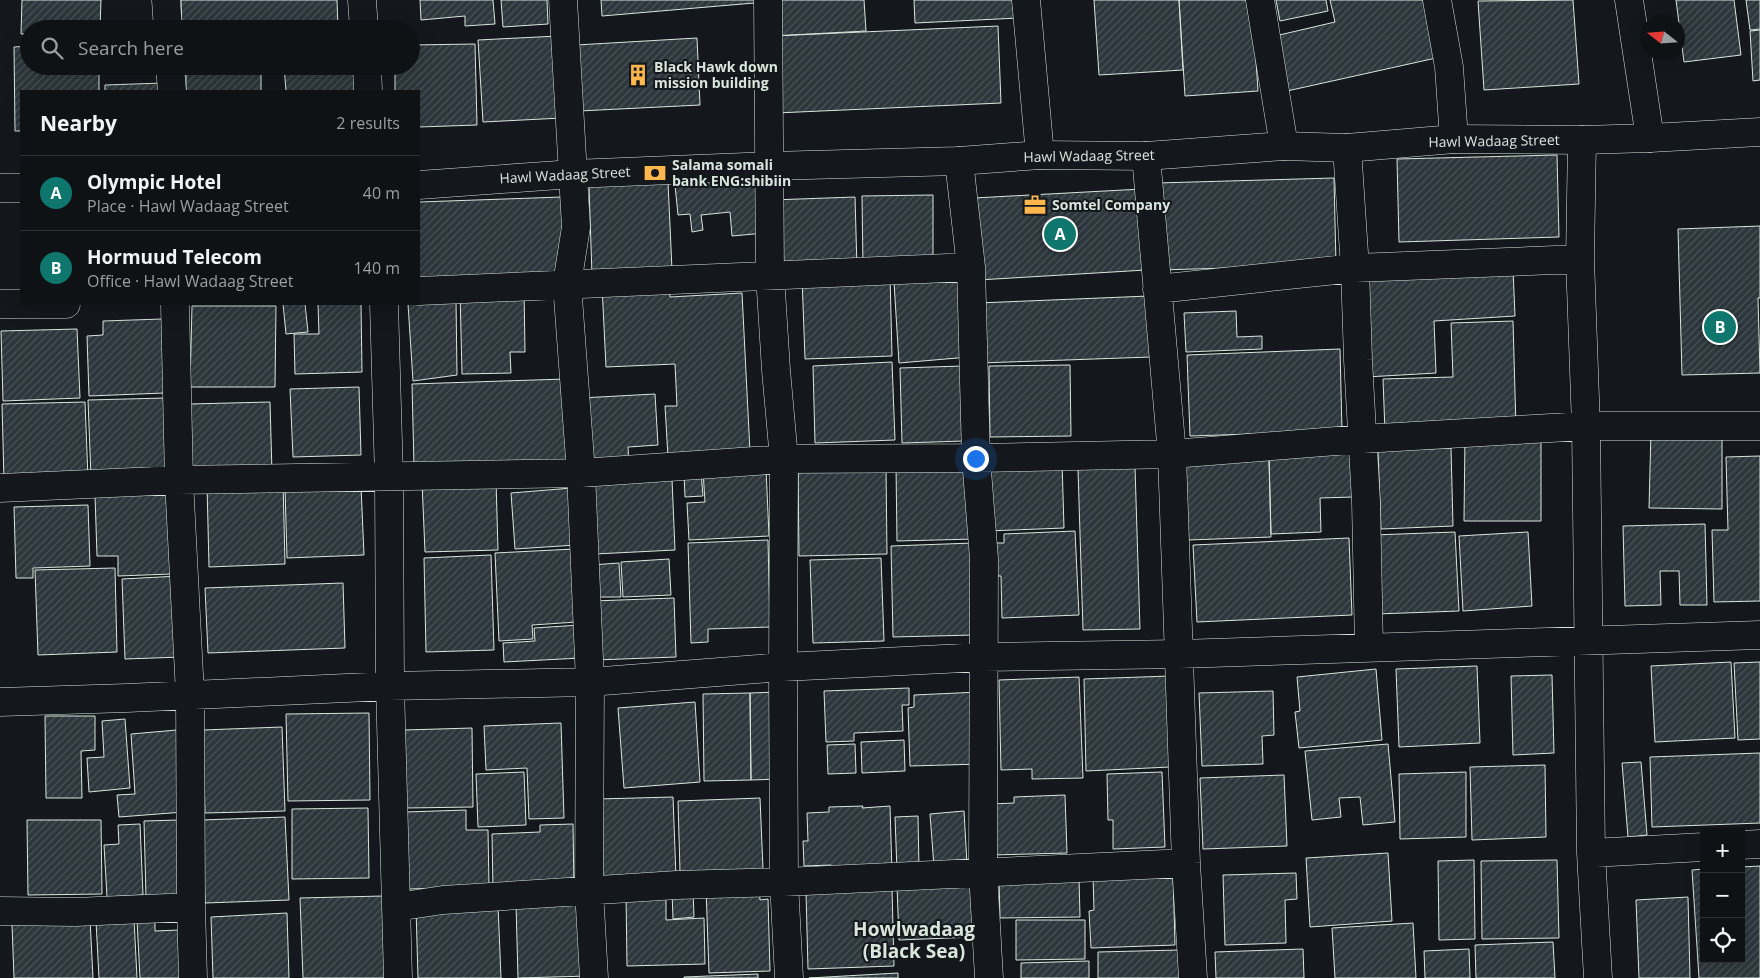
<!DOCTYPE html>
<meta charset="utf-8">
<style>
:root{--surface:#0f1215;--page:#181b1e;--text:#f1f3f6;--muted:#9b9ea0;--line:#2f3234;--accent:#0f766e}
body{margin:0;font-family:"Open Sans",sans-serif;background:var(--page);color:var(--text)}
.controls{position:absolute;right:15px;bottom:15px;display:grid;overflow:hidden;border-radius:0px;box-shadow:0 5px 20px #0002}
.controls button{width:45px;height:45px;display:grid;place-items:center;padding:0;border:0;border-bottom:1px solid var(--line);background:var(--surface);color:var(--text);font:25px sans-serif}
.compass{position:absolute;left:1640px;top:15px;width:45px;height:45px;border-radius:50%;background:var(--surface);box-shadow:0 5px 20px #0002;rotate:287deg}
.you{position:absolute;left:975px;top:458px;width:18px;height:18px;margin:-12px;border:4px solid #fff;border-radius:50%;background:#1a73e8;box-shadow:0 0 0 8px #1a73e833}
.badge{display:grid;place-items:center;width:32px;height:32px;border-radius:50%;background:var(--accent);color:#fff;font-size:16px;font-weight:700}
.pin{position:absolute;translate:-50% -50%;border:2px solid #fff;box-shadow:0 1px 5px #0006}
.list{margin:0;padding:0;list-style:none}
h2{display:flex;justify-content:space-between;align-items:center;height:65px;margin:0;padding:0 20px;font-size:21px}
h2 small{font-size:16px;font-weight:400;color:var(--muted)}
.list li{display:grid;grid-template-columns:32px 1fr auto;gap:15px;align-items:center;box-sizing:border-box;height:75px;padding:0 20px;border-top:1px solid var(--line)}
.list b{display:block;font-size:19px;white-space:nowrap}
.list p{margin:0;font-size:16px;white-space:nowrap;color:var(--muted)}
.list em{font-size:16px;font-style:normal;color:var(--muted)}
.icon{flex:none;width:28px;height:28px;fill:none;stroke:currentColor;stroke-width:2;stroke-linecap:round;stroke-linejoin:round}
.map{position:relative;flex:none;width:1760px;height:978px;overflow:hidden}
.search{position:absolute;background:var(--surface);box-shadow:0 5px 20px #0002;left:20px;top:20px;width:400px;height:55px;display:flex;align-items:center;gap:12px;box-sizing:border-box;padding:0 18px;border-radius:28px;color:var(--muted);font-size:19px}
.panel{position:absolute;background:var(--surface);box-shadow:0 5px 20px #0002;left:20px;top:90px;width:400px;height:215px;border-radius:0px}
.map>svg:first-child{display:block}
</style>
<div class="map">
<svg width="1760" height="978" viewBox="0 0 1760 978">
<defs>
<pattern id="building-hatch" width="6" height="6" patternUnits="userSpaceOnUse" patternTransform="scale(1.25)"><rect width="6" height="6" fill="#2c363c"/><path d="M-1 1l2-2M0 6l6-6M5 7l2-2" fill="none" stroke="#4a5358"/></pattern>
</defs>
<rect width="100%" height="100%" fill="#14181c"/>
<path fill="url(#building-hatch)" stroke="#d8e6dc" d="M 22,0 L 101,0 L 100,29 L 29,29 L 29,34 L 21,34 Z
M 181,0 L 337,0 L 338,29 L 182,29 Z
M 420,0 L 493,0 L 495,24 L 465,26 L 465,16 L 421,20 Z
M 501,0 L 547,0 L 548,24 L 503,27 Z
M 601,0 L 766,0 L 766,2 L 602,16 Z
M 772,0 L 864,0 L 866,31 L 772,36 Z
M 914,0 L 1018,0 L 1019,18 L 915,23 Z
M 1094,0 L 1179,0 L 1183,70 L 1099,75 Z
M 1179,0 L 1252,0 L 1258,91 L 1185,96 Z
M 1276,0 L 1326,0 L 1328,11 L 1280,21 Z
M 1330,0 L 1423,0 L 1436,58 L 1287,91 L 1275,36 L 1335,22 Z
M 1573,0 L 1579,84 L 1484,90 L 1478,1 Z
M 1676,0 L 1734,0 L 1741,55 L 1684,62 Z
M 1746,0 L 1760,0 L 1760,29 L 1750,30 Z
M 998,26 L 1001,103 L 776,113 L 772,36 Z
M 1760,30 L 1760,80 L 1753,81 L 1750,31 Z
M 558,36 L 562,118 L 483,122 L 478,40 Z
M 697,38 L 700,105 L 579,111 L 576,45 Z
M 475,44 L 477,125 L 419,127 L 419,91 L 395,91 L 395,66 L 411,66 L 411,45 Z
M 29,46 L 29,66 L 99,66 L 99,91 L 21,91 L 21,131 L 15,131 L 14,47 Z
M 108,66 L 157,66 L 157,73 L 108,73 Z
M 186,66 L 261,66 L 261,91 L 186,91 Z
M 284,66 L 331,66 L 331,74 L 353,72 L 355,91 L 286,91 Z
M 163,83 L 163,91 L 105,91 L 105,85 Z
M 1557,155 L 1559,237 L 1399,242 L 1397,159 Z
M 760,177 L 765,233 L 732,236 L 730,212 L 701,215 L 703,230 L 692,232 L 690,214 L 678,215 L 675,185 Z
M 1334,178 L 1336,265 L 1159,270 L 1157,183 Z
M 668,182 L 672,270 L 592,275 L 589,186 Z
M 1142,189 L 1146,270 L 978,280 L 974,198 Z
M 933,195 L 933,266 L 863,267 L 862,196 Z
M 562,197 L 563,276 L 419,281 L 419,202 Z
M 855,197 L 857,268 L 773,271 L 771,200 Z
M 1760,226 L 1760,298 L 1758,298 L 1760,373 L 1682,375 L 1678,229 Z
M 1513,269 L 1515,316 L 1434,321 L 1436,373 L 1366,377 L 1361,277 Z
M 890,274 L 892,356 L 805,359 L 802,277 Z
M 964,277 L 969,357 L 899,363 L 894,282 Z
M 669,282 L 670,297 L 742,293 L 750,452 L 668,457 L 665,406 L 677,406 L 675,364 L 606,367 L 602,286 Z
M 524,289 L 525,352 L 510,352 L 511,373 L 462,374 L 460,291 Z
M 1149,296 L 1151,357 L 980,363 L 978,303 Z
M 456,300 L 457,375 L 413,381 L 408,304 Z
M 283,304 L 305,304 L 308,332 L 286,334 Z
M 318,304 L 361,304 L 362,372 L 295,374 L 294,334 L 319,334 Z
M 192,306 L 276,306 L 275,387 L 190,387 Z
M 1236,311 L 1237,337 L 1262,336 L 1262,349 L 1186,352 L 1184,313 Z
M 162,319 L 164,393 L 89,396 L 87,336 L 103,335 L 103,321 Z
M 1513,321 L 1516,428 L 1385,432 L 1383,379 L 1453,377 L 1451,323 Z
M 77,329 L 80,398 L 3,401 L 1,331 Z
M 1340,349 L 1342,431 L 1190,436 L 1187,355 Z
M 892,362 L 895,440 L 815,443 L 813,366 Z
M 1070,365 L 1071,436 L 990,437 L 989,366 Z
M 962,366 L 964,441 L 902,443 L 900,368 Z
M 565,379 L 568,461 L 414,466 L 412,384 Z
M 359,387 L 361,455 L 293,457 L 290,389 Z
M 655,394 L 658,445 L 628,447 L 629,464 L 584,467 L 581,398 Z
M 165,398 L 167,474 L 91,477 L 88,400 Z
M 85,402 L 88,478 L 4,481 L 2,404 Z
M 270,402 L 272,473 L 192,475 L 190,404 Z
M 1651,431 L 1722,431 L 1722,509 L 1649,508 Z
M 1465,436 L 1541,437 L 1541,521 L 1464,521 Z
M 1451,448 L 1453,526 L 1381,529 L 1378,451 Z
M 1352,453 L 1354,497 L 1320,498 L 1321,532 L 1271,534 L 1269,456 Z
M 1760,456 L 1760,601 L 1714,602 L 1712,530 L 1728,530 L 1726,457 Z
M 1269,460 L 1271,537 L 1188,540 L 1186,462 Z
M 1062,462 L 1064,528 L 987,531 L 985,464 Z
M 974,464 L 975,539 L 897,541 L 896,465 Z
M 886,467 L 887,554 L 799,556 L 798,469 Z
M 1135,467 L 1140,629 L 1083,630 L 1078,469 Z
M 766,468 L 769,536 L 689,540 L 687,503 L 705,502 L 703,471 Z
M 701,472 L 703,496 L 685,497 L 684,473 Z
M 672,479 L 675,550 L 595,554 L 592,483 Z
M 496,480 L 498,550 L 425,552 L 422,482 Z
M 283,481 L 285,564 L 209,567 L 207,484 Z
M 361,486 L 364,555 L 287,558 L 285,488 Z
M 572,488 L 576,545 L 515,549 L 511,493 Z
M 169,493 L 172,574 L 118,576 L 118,556 L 97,556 L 95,495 Z
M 88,505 L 90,566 L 33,568 L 33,578 L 16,578 L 14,507 Z
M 1705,524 L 1707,605 L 1680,605 L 1679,571 L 1660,571 L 1661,605 L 1625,606 L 1623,526 Z
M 1075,531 L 1079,615 L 1002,618 L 1001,576 L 992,576 L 990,543 L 1004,543 L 1004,534 Z
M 1455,532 L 1459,611 L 1376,614 L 1373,535 Z
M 1528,532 L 1532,606 L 1463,611 L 1459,536 Z
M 1349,538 L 1352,615 L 1197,622 L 1193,545 Z
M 768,540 L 770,627 L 708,629 L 708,642 L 691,643 L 688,543 Z
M 973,543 L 974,635 L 893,637 L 891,546 Z
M 574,549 L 577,622 L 532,625 L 533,639 L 499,641 L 495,553 Z
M 491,555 L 494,650 L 426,652 L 424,558 Z
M 881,558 L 884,641 L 813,643 L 810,560 Z
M 669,559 L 671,595 L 623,597 L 621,562 Z
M 619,563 L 621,597 L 592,597 L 591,565 Z
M 115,568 L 117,652 L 38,655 L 35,570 Z
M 179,576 L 182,657 L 125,659 L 122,579 Z
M 343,583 L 345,648 L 208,653 L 205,588 Z
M 674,598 L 676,657 L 595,660 L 593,601 Z
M 580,625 L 581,658 L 504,662 L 503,643 L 535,641 L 534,628 Z
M 1731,662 L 1735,738 L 1655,742 L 1651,666 Z
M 1760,662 L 1760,739 L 1738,740 L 1734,663 Z
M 1477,666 L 1480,743 L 1399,747 L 1396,669 Z
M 1376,669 L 1382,740 L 1299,748 L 1295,712 L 1300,711 L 1297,677 Z
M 1552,675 L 1554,753 L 1513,755 L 1511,676 Z
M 1170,676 L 1170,767 L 1086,771 L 1084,679 Z
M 1079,677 L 1083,778 L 1032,779 L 1032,769 L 1001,770 L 999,680 Z
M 909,688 L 909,705 L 902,705 L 903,731 L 854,733 L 854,741 L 826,742 L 824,691 Z
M 1273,691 L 1274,735 L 1262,736 L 1263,764 L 1202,766 L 1199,693 Z
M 779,692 L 781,779 L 751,780 L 750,693 Z
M 979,692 L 981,764 L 910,766 L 908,708 L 914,707 L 914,695 Z
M 750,693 L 751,780 L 704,781 L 703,694 Z
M 695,702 L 700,782 L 624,788 L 618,708 Z
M 369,713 L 370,800 L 288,801 L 286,714 Z
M 45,716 L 95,716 L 95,750 L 81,751 L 82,798 L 46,798 Z
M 125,719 L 130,788 L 89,792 L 87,758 L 104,757 L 102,721 Z
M 561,723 L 564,818 L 529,819 L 527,768 L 486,770 L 484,726 Z
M 282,727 L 285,811 L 205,813 L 203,730 Z
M 472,728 L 473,807 L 406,808 L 405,730 Z
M 177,730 L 184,812 L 119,817 L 117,795 L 135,794 L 131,734 Z
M 904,740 L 905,771 L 862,773 L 861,742 Z
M 855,744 L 856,773 L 828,774 L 827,745 Z
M 1388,744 L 1395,822 L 1363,825 L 1360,797 L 1339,798 L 1341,817 L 1312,820 L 1305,751 Z
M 1760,753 L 1760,823 L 1652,827 L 1650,757 Z
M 1641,762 L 1647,835 L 1628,837 L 1622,763 Z
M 1545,765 L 1546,837 L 1472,840 L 1470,767 Z
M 524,772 L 526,825 L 478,827 L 476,774 Z
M 1162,772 L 1165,847 L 1113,849 L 1113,820 L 1108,820 L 1107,774 Z
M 1466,772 L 1466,837 L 1400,839 L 1399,774 Z
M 1284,775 L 1287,846 L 1203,849 L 1200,778 Z
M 1065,795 L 1067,853 L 992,855 L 990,804 L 1014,803 L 1014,797 Z
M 673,797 L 676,877 L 601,880 L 598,799 Z
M 760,798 L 763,869 L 680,872 L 678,801 Z
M 863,806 L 862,808 L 890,806 L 892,873 L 831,875 L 831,865 L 804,866 L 803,841 L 808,841 L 807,813 L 829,812 L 829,807 Z
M 368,808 L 369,878 L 292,879 L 292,809 Z
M 466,810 L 466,830 L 488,830 L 489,887 L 408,889 L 406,812 Z
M 964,811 L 967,864 L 934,867 L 930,814 Z
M 918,816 L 919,870 L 897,871 L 895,817 Z
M 285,817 L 289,900 L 205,903 L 202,820 Z
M 27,820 L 101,820 L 102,894 L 28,895 Z
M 179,820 L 181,896 L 146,897 L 144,821 Z
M 140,824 L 143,895 L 107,897 L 104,845 L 119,844 L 118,825 Z
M 573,824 L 574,888 L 493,891 L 492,834 L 540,832 L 540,825 Z
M 1388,853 L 1392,921 L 1310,927 L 1306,858 Z
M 1474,860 L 1475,939 L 1439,940 L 1438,861 Z
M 1557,860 L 1559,938 L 1482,939 L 1481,861 Z
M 1760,866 L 1760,978 L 1699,978 L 1692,870 L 1704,869 L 1704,959 L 1741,959 L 1741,867 Z
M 1173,873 L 1175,945 L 1091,948 L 1089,911 L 1094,910 L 1093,876 Z
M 1296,873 L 1297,899 L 1285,900 L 1286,943 L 1225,945 L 1223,875 Z
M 1079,878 L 1080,917 L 1000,918 L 999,879 Z
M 972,884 L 974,937 L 899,940 L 897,886 Z
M 759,886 L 760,900 L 768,899 L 770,971 L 709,973 L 706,888 Z
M 892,889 L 894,966 L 808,969 L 806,892 Z
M 693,890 L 694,917 L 673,919 L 672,891 Z
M 626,893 L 666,893 L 666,920 L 704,918 L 705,964 L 627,966 Z
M 383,896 L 385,978 L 303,978 L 300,898 Z
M 1688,897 L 1690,978 L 1639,978 L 1636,900 Z
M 587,902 L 589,976 L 518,978 L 516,904 Z
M 498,905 L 501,978 L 418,978 L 416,908 Z
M 287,913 L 289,978 L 213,978 L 211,917 Z
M 90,919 L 93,978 L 14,978 L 12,924 Z
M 134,919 L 137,978 L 99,978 L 96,921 Z
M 137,920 L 155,920 L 155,931 L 179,930 L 181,978 L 140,978 Z
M 1016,920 L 1085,920 L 1085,959 L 1016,960 Z
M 1413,923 L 1416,978 L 1335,978 L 1332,928 Z
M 1553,942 L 1555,978 L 1476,978 L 1475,945 Z
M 1303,949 L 1304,978 L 1216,978 L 1215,952 Z
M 1469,949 L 1470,978 L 1425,978 L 1424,951 Z
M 1179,950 L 1180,978 L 1098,978 L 1098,952 Z
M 1089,961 L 1089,978 L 1021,978 L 1021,963 Z
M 898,973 L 898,978 L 809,978 Z
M 758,974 L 758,978 L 684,978 L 684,977 Z"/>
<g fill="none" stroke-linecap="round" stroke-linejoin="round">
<g stroke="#d8e6dc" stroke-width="29">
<path id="minor" d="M 166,0 L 168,29
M 362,0 L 364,29
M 563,0 L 576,227 L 567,284 L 581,473 L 590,682 L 589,890 L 594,978
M 768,0 L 770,275 L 776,370 L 784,459 L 783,667 L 784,882 L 789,978
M 1026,0 L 1040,155
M 1260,0 L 1284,146
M 1437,0 L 1449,67 L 1454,139
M 1629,0 L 1650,138
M 170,66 L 172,91
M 367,66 L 368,91
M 1582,140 L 1580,259 L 1586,426 L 1591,853 L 1598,978
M 1347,148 L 1355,268 L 1358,360 L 1366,502 L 1369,647
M 1146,156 L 1172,454 L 1186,863 L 1193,978
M 959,161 L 971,267 L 976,458 L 984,559 L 983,872 L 989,978
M 1157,289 L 1355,268 L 1580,259
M 419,291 L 971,267
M 0,304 L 66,304
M 175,304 L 179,480 L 190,694 L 191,907 L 193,978
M 384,304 L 389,477 L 390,686 L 398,978
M 0,488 L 179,480 L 581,473 L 784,459 L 976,458 L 1172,454 L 1362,439 L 1586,426 L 1760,426
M 0,702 L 127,698 L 390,686 L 590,682 L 783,667 L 984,657 L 1180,654 L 1760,635
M 1741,845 L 1760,844
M 1591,853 L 1704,847
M 396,907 L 443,900 L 677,885 L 784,882 L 1186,863
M 0,911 L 75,912 L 191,907"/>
</g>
<g stroke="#d8e6dc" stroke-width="29">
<path id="tertiary" d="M 419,185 L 573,174 L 770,166 L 959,161 L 1040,155 L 1146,156 L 1284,146 L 1347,148 L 1454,139 L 1582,140 L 1650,138 L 1760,132
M 0,188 L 21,188"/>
</g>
<use href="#minor" stroke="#14181c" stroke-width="28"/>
<use href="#tertiary" stroke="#14181c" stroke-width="28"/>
</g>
<defs>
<g id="building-bare" transform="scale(1.725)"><path d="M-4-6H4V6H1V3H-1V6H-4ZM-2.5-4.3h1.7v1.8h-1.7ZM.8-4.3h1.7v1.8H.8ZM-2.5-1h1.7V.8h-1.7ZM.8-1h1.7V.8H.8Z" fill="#ffb74d" stroke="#14181c" stroke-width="2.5" paint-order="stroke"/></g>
<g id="bank-bare" transform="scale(1.725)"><path d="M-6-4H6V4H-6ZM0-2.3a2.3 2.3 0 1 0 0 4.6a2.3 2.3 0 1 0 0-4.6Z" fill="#ffb74d" stroke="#14181c" stroke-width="2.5" paint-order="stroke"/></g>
<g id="office-bare" transform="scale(1.725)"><path d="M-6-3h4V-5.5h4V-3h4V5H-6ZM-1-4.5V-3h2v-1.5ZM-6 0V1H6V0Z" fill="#ffb74d" stroke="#14181c" stroke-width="2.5" paint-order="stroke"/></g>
</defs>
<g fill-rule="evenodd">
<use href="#building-bare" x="638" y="75"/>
<use href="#bank-bare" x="655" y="173"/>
<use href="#office-bare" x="1035" y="205"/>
</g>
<g text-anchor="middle" stroke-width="4" stroke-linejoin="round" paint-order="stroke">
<g font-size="14" font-weight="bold" fill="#d8e6dc" stroke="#14181c" text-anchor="start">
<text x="654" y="72">Black Hawk down<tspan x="654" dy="16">mission building</tspan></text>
<text x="672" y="170">Salama somali<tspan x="672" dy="16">bank ENG:shibiin</tspan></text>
<text x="1052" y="210">Somtel Company</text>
</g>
<g font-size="14" fill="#d8e6dc" stroke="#14181c">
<text transform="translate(1494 141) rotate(-1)" y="5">Hawl Wadaag Street</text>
<text transform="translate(1089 156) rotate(-1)" y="5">Hawl Wadaag Street</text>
<text transform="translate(565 175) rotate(-3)" y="5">Hawl Wadaag Street</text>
</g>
<g font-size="19" font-weight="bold" fill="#d8e6dc" stroke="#14181c">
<text x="914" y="936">Howlwadaag<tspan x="914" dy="22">(Black Sea)</tspan></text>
</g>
</g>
</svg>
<div class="controls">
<button>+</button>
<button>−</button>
<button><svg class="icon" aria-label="locate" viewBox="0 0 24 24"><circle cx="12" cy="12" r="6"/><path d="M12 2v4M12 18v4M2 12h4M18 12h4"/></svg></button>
</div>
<svg class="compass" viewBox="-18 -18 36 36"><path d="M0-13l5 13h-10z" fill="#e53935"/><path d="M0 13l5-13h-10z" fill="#9b9ea0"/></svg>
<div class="you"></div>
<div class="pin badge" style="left:1060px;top:234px">A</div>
<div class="pin badge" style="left:1720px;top:327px">B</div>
<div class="search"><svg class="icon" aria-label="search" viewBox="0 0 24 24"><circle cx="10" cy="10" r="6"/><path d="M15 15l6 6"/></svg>Search here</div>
<section class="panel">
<h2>Nearby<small>2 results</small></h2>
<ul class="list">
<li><span class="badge">A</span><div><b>Olympic Hotel</b><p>Place · Hawl Wadaag Street</p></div><em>40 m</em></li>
<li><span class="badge">B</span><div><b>Hormuud Telecom</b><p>Office · Hawl Wadaag Street</p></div><em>140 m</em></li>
</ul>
</section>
</div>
